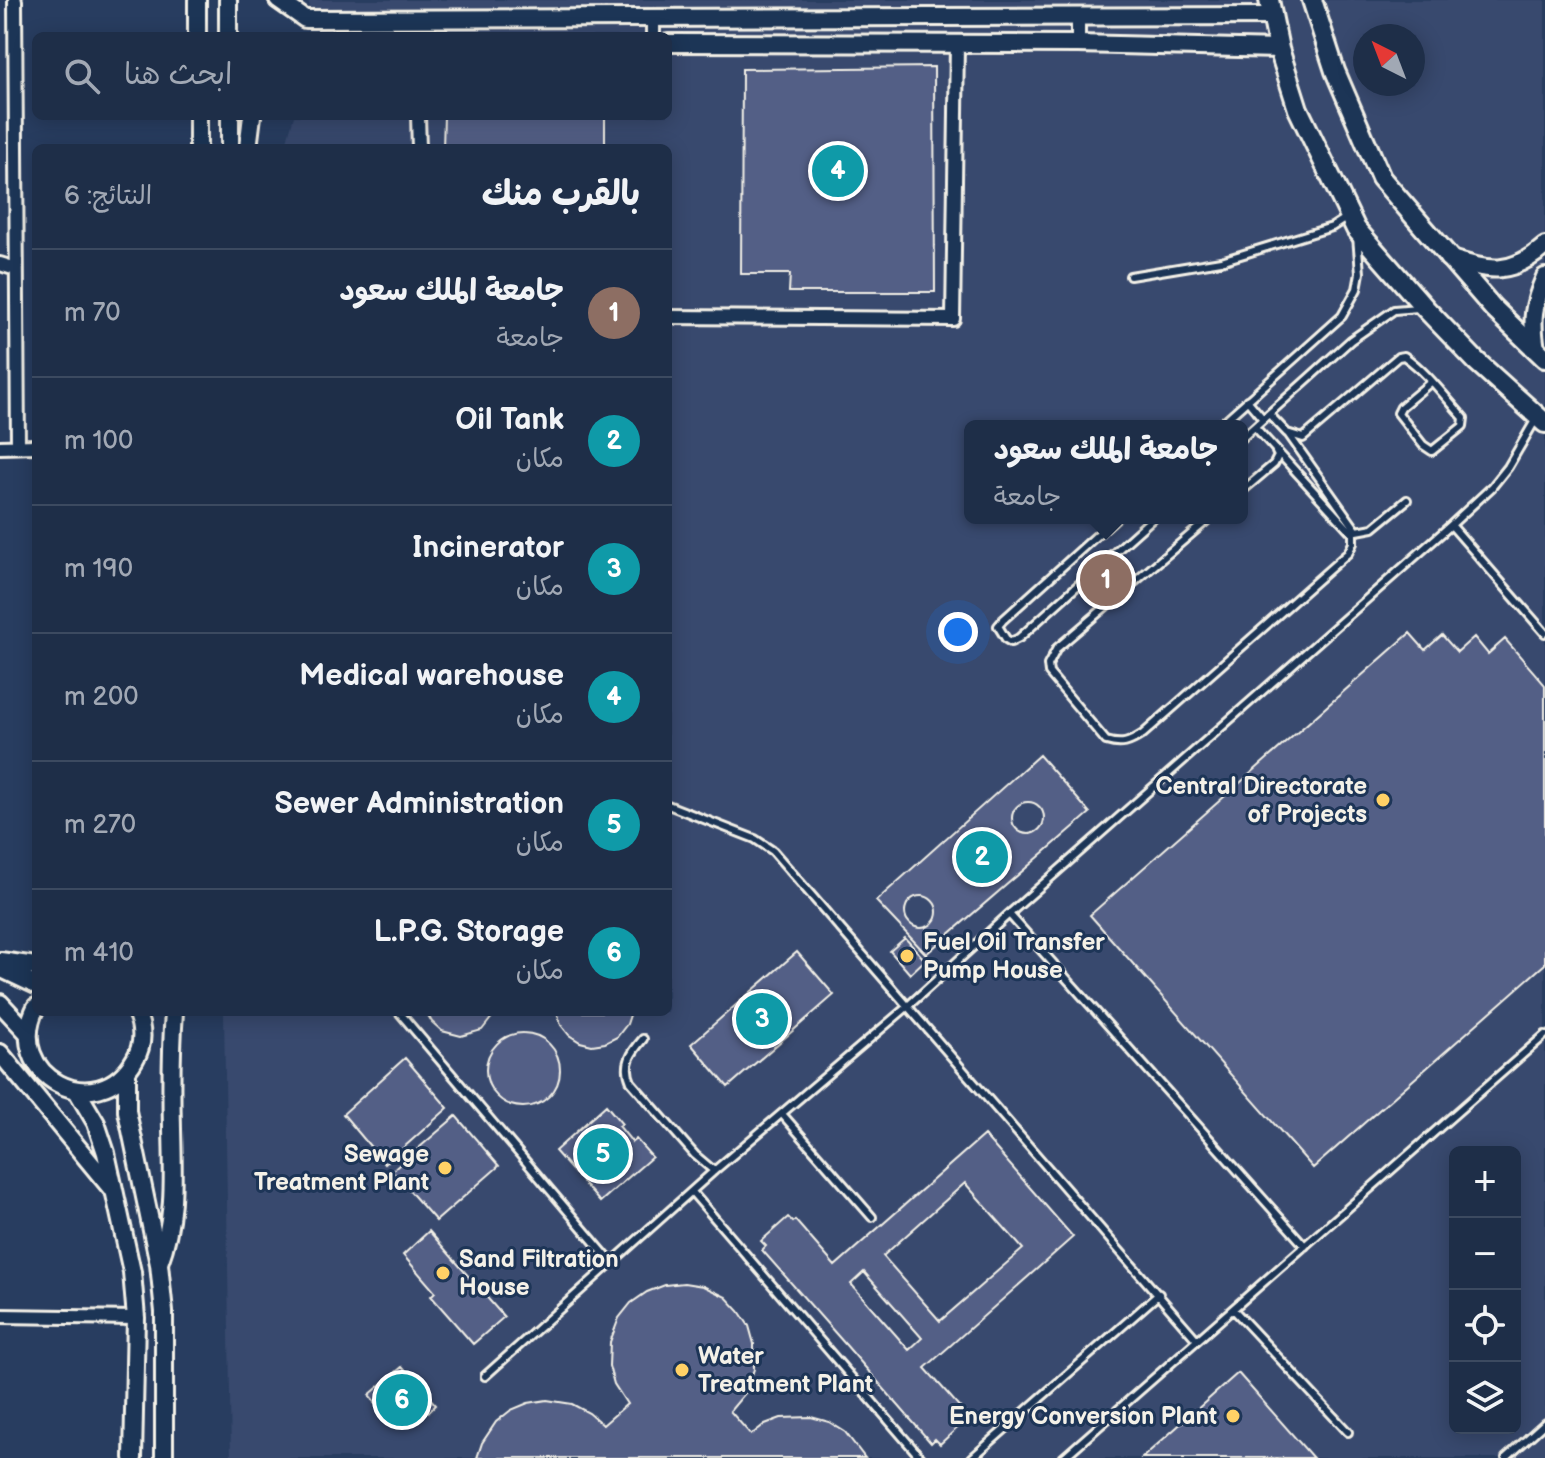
<!DOCTYPE html>
<html lang="ar">
<meta charset="utf-8">
<style>
:root{--surface:#1e2e48;--page:#2b3a52;--text:#f1f3f6;--muted:#a1a8b4;--line:#3c4a60;--accent:#8bbbb9}
body{margin:0;font-family:"Balsamiq Sans","Playpen Sans Arabic",sans-serif;background:var(--page);color:var(--text);direction:rtl}
.controls{position:absolute;right:24px;bottom:24px;display:grid;overflow:hidden;border-radius:12px;box-shadow:0 4px 20px #0003}
.controls button{width:72px;height:72px;display:grid;place-items:center;padding:0;border:0;border-bottom:2px solid var(--line);background:var(--surface);color:var(--text);font:40px sans-serif}
.compass{position:absolute;left:1353px;top:24px;width:72px;height:72px;border-radius:50%;background:var(--surface);box-shadow:0 4px 20px #0003;rotate:318deg}
.you{position:absolute;left:958px;top:632px;width:28px;height:28px;margin:-20px;border:6px solid #fff;border-radius:50%;background:#1a73e8;box-shadow:0 0 0 12px #1a73e833}
.badge{display:grid;place-items:center;width:52px;height:52px;border-radius:50%;background:var(--accent);color:#fff;font-size:26px;font-weight:700}
.pin{position:absolute;translate:-50% -50%;border:4px solid #fff;box-shadow:0 2px 8px #0006}
.popup{position:absolute;left:964px;top:420px;width:284px;height:104px;box-sizing:border-box;display:grid;place-content:center;border-radius:12px;background:var(--surface);filter:drop-shadow(0 2px 6px #0005);font-size:26px;white-space:nowrap;color:var(--muted)}
.popup b{font-size:30px;color:var(--text)}
.popup::after{content:'';position:absolute;left:50%;top:100%;margin-left:-16px;border:16px solid transparent;border-top-color:var(--surface)}
.list{margin:0;padding:0;list-style:none}
h2{display:flex;justify-content:space-between;align-items:center;height:104px;margin:0;padding:0 32px;font-size:34px}
h2 small{font-size:26px;font-weight:400;color:var(--muted)}
.list li{display:grid;grid-template-columns:52px 1fr auto;gap:24px;align-items:center;box-sizing:border-box;height:128px;padding:0 32px;border-top:2px solid var(--line)}
.list b{display:block;font-size:30px;white-space:nowrap}
.list p{margin:0;font-size:26px;white-space:nowrap;color:var(--muted)}
.list em{font-size:26px;font-style:normal;color:var(--muted)}
.icon{flex:none;width:44px;height:44px;fill:none;stroke:currentColor;stroke-width:2;stroke-linecap:round;stroke-linejoin:round}
.map{position:relative;flex:none;width:1545px;height:1458px;overflow:hidden;direction:ltr}
.search{position:absolute;background:var(--surface);box-shadow:0 4px 20px #0003;left:32px;top:32px;width:640px;height:88px;display:flex;align-items:center;gap:20px;box-sizing:border-box;padding:0 28px;border-radius:12px;color:var(--muted);font-size:30px}
.panel{position:absolute;background:var(--surface);box-shadow:0 4px 20px #0003;left:32px;top:144px;width:640px;height:872px;border-radius:12px;direction:rtl}
.map>svg:first-child{display:block}
</style>
<div class="map">
<svg width="1545" height="1458" viewBox="0 0 1545 1458">
<rect width="100%" height="100%" fill="#283d60"/>
<filter id="ink" filterUnits="userSpaceOnUse"><feTurbulence type="fractalNoise" baseFrequency=".0125" numOctaves="2"/><feDisplacementMap in="SourceGraphic" scale="16" xChannelSelector="R" yChannelSelector="G"/><feConvolveMatrix kernelMatrix="1 2 1 2 8 2 1 2 1" color-interpolation-filters="sRGB"/></filter>
<g filter="url(#ink)">
<path fill="#394a6e" fill-rule="evenodd" d="M 308,0 L 1545,0 L 1545,1458 L 231,1458 L 224,1012 L 668,1012 L 668,148 L 285,148 L 294,116 L 668,116 L 668,36 L 318,36 ZM 1365,36 L 1413,36 L 1413,84 L 1365,84 ZM 970,426 L 1242,426 L 1242,518 L 970,518 ZM 1455,1152 L 1515,1152 L 1515,1428 L 1455,1428 Z"/>
<path fill="#535f86" stroke="#f4f1e8" stroke-width="2" fill-rule="evenodd" d="M 934,67 L 935,292 L 789,292 L 790,274 L 741,274 L 742,69 Z
M 444,116 L 605,116 L 605,148 L 443,148 Z
M 1410,633 L 1425,650 L 1442,635 L 1457,652 L 1474,637 L 1488,654 L 1505,639 L 1545,685 L 1545,964 L 1313,1168 L 1090,915 Z
M 1039,755 L 1090,813 L 926,954 L 876,901 Z
M1012 818a16 16 0 1 1 32 0a16 16 0 1 1-32 0Z
M961 864a16 16 0 1 1 32 0a16 16 0 1 1-32 0Z
M905 912a16 16 0 1 1 32 0a16 16 0 1 1-32 0Z
M 905,938 L 925,960 L 910,974 L 890,951 Z
M 797,952 L 834,995 L 728,1087 L 691,1044 Z
M 426,1012 L 496,1012 L 482,1030 L 461,1036 L 442,1031 L 432,1022 Z
M 557,1012 L 631,1012 L 627,1024 L 617,1037 L 605,1043 L 592,1045 L 580,1042 L 569,1035 L 561,1025 Z
M486 1070a37 37 0 1 1 74 0a37 37 0 1 1-74 0Z
M 405,1058 L 448,1108 L 385,1164 L 343,1114 Z
M 606,1105 L 622,1124 L 619,1126 L 632,1142 L 636,1139 L 652,1157 L 600,1202 L 555,1151 Z
M 456,1116 L 499,1166 L 436,1221 L 392,1171 Z
M 984,1135 L 1073,1237 L 925,1368 L 965,1413 L 962,1415 L 966,1420 L 940,1444 L 935,1439 L 931,1443 L 845,1344 L 762,1250 L 766,1246 L 761,1241 L 788,1217 L 793,1222 L 795,1220 L 835,1266 ZM 965,1183 L 1023,1249 L 940,1321 L 883,1256 ZM 864,1272 L 922,1338 L 909,1350 L 851,1284 Z
M 429,1231 L 504,1317 L 473,1344 L 431,1296 L 435,1292 L 403,1255 Z
M 684,1283 L 703,1286 L 726,1297 L 739,1311 L 749,1326 L 754,1344 L 754,1369 L 746,1392 L 730,1411 L 751,1435 L 765,1424 L 781,1418 L 811,1417 L 829,1422 L 845,1432 L 865,1458 L 477,1458 L 482,1443 L 496,1422 L 511,1410 L 528,1403 L 547,1400 L 572,1404 L 589,1413 L 603,1425 L 627,1404 L 614,1384 L 609,1366 L 610,1342 L 619,1318 L 631,1303 L 647,1292 L 665,1285 Z
M 402,1367 L 436,1405 L 429,1412 L 423,1406 L 398,1428 L 369,1395 Z
M 1238,1373 L 1313,1458 L 1142,1458 Z"/>
<g fill="none" stroke-linecap="round" stroke-linejoin="round">
<g stroke="#f4f1e8" stroke-width="12">
<path id="service" d="M 1130,276 L 1221,261 L 1332,227 L 1349,216
M 1247,400 L 1263,419
M 1269,414 L 1287,433 L 1303,438 L 1398,357 L 1404,356 C 1427,372 1445,397 1464,418 L 1463,426 L 1432,451 L 1423,445 L 1398,413 L 1401,407 L 1431,382
M 1219,426 L 1342,316 L 1357,289 L 1360,273 L 1357,236
M 1289,435 L 1357,531 L 1373,528 L 1407,500
M 1242,438 L 1351,340 L 1394,310 L 1418,308
M 1242,491 L 1274,464 L 1278,456 L 1276,452
M 1116,518 L 1003,620 L 998,626 L 1006,639 L 1011,642 L 1019,638 L 1153,518
M 1210,518 L 1057,648 L 1048,665 L 1049,673 L 1106,741 C 1122,746 1129,743 1143,734 L 1348,553 L 1353,543 L 1353,534 L 1255,427
M 1451,525 L 1545,633
M 668,805 L 755,839 L 773,851 L 1197,1340
M 1009,914 L 1305,1246
M 399,1012 L 612,1263
M 643,1039 C 631,1053 623,1064 631,1082 L 695,1155 L 714,1171
M 782,1114 L 872,1217
M 692,1192 L 921,1458
M 1233,1309 L 1348,1432
M 485,1376 L 714,1171 L 907,1007 L 1009,914 L 1451,525 L 1492,487 L 1508,467 L 1536,419
M 972,1458 L 1159,1294
M 1063,1458 L 1545,1035
M 1506,1458 L 1545,1423"/>
</g>
<g stroke="#f4f1e8" stroke-width="18">
<path id="minor" d="M 15,0 L 18,446
M 653,36 L 653,16
M 1078,44 L 1078,17
M 418,116 L 419,148
M 0,264 L 16,269
M 668,317 L 953,319 L 957,44
M 0,447 L 36,446
M 0,1316 L 136,1318"/>
</g>
<g stroke="#f4f1e8" stroke-width="22">
<path id="tertiary" d="M 197,0 L 197,36
M 228,0 L 228,36
M 278,0 L 305,19 L 1273,16
M 668,43 L 1078,44 L 1279,49
M 198,116 L 198,148
M 230,116 L 230,148
M 248,148 L 252,116
M 1448,258 C 1490,271 1509,277 1545,246
M 1536,349 C 1531,319 1533,305 1545,277
M 0,961 L 36,966
M 0,968 L 36,985
M 0,1003 L 28,1033
M 36,1007 C 2,1075 97,1126 135,1059 C 144,1044 143,1028 136,1012
M 0,1053 L 111,1188
M 127,1073 L 127,1111 L 159,1264 L 164,1312 L 164,1458
M 77,1091 L 96,1123 L 106,1153 L 132,1272 L 136,1318 L 133,1458
M 159,1263 C 176,1219 173,1175 172,1129 C 171,1090 171,1051 174,1012"/>
</g>
<g stroke="#f4f1e8" stroke-width="24">
<path id="secondary" d="M 1269,0 L 1279,49 L 1298,109 L 1356,229 L 1426,309 L 1476,361 L 1545,423
M 1312,0 L 1335,71 L 1381,178 L 1493,308 L 1545,358"/>
</g>
<use href="#service" stroke="#1d3557" stroke-width="6"/>
<use href="#minor" stroke="#1d3557" stroke-width="12"/>
<use href="#tertiary" stroke="#1d3557" stroke-width="16"/>
<use href="#secondary" stroke="#1d3557" stroke-width="18"/>
</g>
</g>
<g fill="#ffd166" stroke="#1d3557" stroke-width="3">
<circle cx="1383" cy="800" r="8"/>
<circle cx="907" cy="956" r="8"/>
<circle cx="445" cy="1168" r="8"/>
<circle cx="443" cy="1273" r="8"/>
<circle cx="682" cy="1370" r="8"/>
<circle cx="1233" cy="1416" r="8"/>
</g>
<g text-anchor="middle" stroke-width="6" stroke-linejoin="round" paint-order="stroke">
<g font-size="24" font-weight="bold" fill="#f4f1e8" stroke="#1d3557" text-anchor="end">
<text x="1367" y="794">Central Directorate<tspan x="1367" dy="28">of Projects</tspan></text>
<text x="923" y="950" text-anchor="start">Fuel Oil Transfer<tspan x="923" dy="28">Pump House</tspan></text>
<text x="429" y="1162">Sewage<tspan x="429" dy="28">Treatment Plant</tspan></text>
<text x="459" y="1267" text-anchor="start">Sand Filtration<tspan x="459" dy="28">House</tspan></text>
<text x="698" y="1364" text-anchor="start">Water<tspan x="698" dy="28">Treatment Plant</tspan></text>
<text x="1217" y="1424">Energy Conversion Plant</text>
</g>
</g>
</svg>
<div class="controls">
<button>+</button>
<button>−</button>
<button><svg class="icon" aria-label="locate" viewBox="0 0 24 24"><circle cx="12" cy="12" r="6"/><path d="M12 2v4M12 18v4M2 12h4M18 12h4"/></svg></button>
<button><svg class="icon" aria-label="layers" viewBox="0 0 24 24"><path d="M12 4l9 5-9 5-9-5zM3 14l9 5 9-5"/></svg></button>
</div>
<svg class="compass" viewBox="-18 -18 36 36"><path d="M0-13l5 13h-10z" fill="#e53935"/><path d="M0 13l5-13h-10z" fill="#a1a8b4"/></svg>
<div class="you"></div>
<div class="pin badge" style="left:1106px;top:580px;background:#8d6e63">1</div>
<div class="popup"><b>جامعة الملك سعود</b>جامعة</div>
<div class="pin badge" style="left:982px;top:857px;background:#0f9aa8">2</div>
<div class="pin badge" style="left:762px;top:1019px;background:#0f9aa8">3</div>
<div class="pin badge" style="left:838px;top:171px;background:#0f9aa8">4</div>
<div class="pin badge" style="left:603px;top:1154px;background:#0f9aa8">5</div>
<div class="pin badge" style="left:402px;top:1400px;background:#0f9aa8">6</div>
<div class="search"><svg class="icon" aria-label="search" viewBox="0 0 24 24"><circle cx="10" cy="10" r="6"/><path d="M15 15l6 6"/></svg>ابحث هنا</div>
<section class="panel">
<h2>بالقرب منك<small>النتائج: 6</small></h2>
<ul class="list">
<li><span class="badge" style="background:#8d6e63">1</span><div><b>جامعة الملك سعود</b><p>جامعة</p></div><em>70 m</em></li>
<li><span class="badge" style="background:#0f9aa8">2</span><div><b>Oil Tank</b><p>مكان</p></div><em>100 m</em></li>
<li><span class="badge" style="background:#0f9aa8">3</span><div><b>Incinerator</b><p>مكان</p></div><em>190 m</em></li>
<li><span class="badge" style="background:#0f9aa8">4</span><div><b>Medical warehouse</b><p>مكان</p></div><em>200 m</em></li>
<li><span class="badge" style="background:#0f9aa8">5</span><div><b>Sewer Administration</b><p>مكان</p></div><em>270 m</em></li>
<li><span class="badge" style="background:#0f9aa8">6</span><div><b>L.P.G. Storage</b><p>مكان</p></div><em>410 m</em></li>
</ul>
</section>
</div>
